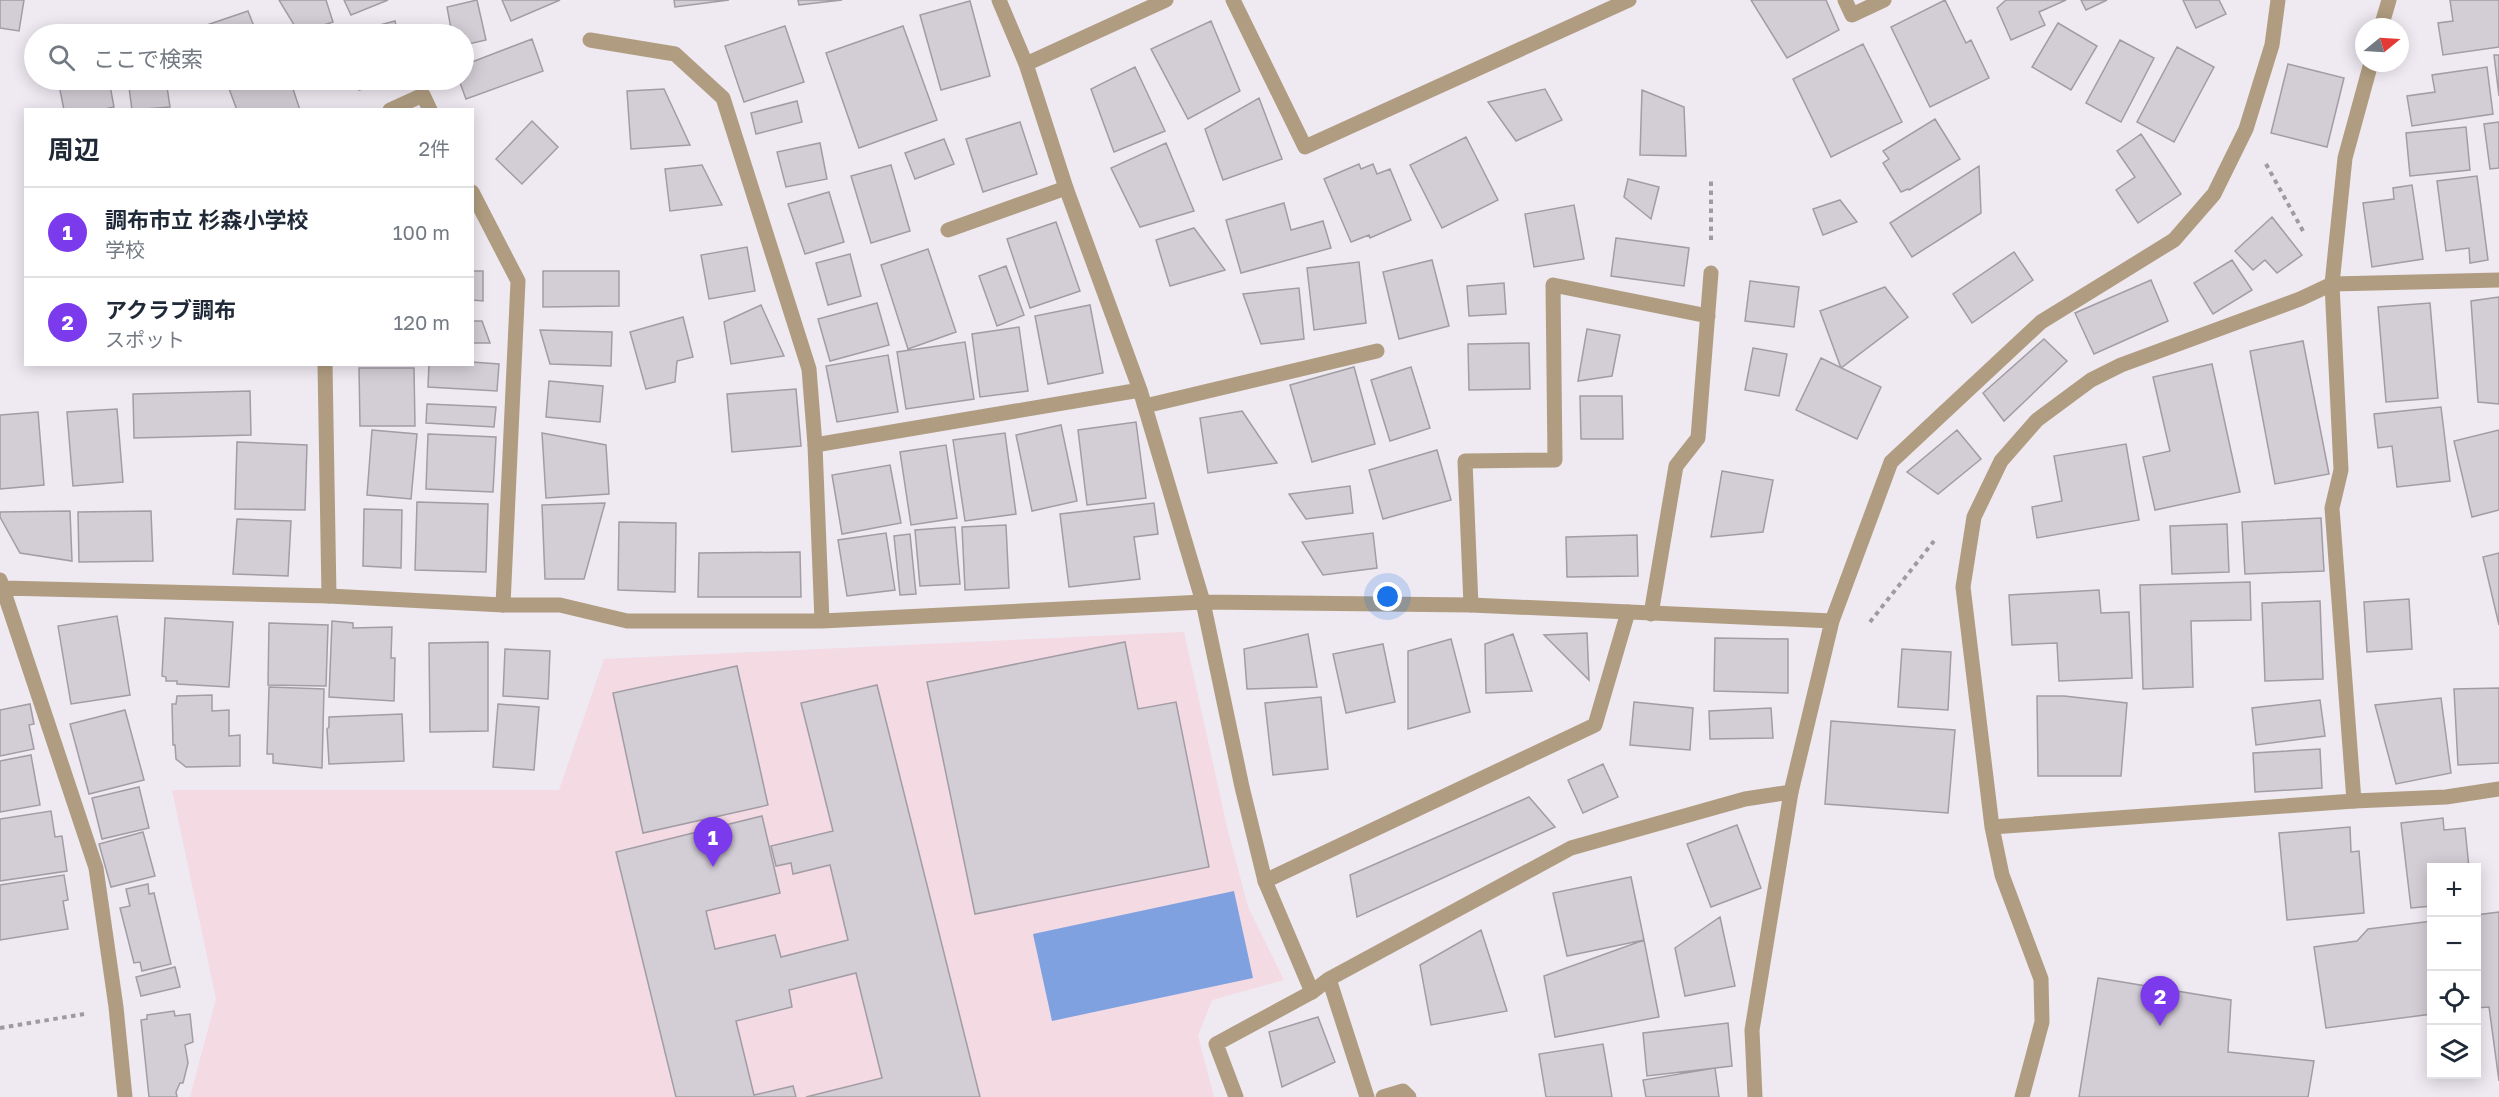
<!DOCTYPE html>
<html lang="ja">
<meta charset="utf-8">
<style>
:root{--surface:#fff;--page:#f6f6f7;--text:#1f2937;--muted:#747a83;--line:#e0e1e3;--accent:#7c3aed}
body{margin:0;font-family:"Golos Text","Noto Sans JP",sans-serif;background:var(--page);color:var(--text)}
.controls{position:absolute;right:18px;bottom:18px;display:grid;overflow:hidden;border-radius:0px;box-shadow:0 3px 15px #0003}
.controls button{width:54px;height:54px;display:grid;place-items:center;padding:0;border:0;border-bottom:2px solid var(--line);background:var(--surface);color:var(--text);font:30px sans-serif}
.compass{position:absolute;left:2355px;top:18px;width:54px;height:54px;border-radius:50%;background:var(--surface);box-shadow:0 3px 15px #0003;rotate:72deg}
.you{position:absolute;left:1388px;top:597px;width:21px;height:21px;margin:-15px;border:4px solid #fff;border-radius:50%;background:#1a73e8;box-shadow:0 0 0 9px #1a73e833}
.badge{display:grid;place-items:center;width:39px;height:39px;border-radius:50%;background:var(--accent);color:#fff;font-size:20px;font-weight:700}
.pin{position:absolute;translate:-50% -50px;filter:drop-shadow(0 2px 3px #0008)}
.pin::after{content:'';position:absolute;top:32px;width:21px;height:18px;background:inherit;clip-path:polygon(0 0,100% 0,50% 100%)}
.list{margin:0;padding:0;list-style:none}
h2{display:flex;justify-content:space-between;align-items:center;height:78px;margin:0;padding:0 24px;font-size:26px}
h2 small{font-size:20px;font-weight:400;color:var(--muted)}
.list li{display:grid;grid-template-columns:39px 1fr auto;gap:18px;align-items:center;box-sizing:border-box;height:90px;padding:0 24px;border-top:2px solid var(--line)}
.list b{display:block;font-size:22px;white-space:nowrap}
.list p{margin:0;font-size:20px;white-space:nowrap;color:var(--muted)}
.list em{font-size:20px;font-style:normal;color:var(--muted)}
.icon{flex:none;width:33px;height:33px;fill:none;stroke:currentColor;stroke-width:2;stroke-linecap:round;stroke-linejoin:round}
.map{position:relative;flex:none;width:2499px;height:1097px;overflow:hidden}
.search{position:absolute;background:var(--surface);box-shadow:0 3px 15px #0003;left:24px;top:24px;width:450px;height:66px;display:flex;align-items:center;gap:15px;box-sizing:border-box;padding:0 21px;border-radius:33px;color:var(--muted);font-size:22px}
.panel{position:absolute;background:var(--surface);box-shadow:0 3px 15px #0003;left:24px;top:108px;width:450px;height:258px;border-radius:0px}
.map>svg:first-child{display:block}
</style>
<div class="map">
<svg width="2499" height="1097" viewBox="0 0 2499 1097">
<rect width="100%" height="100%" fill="#efe9f1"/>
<path fill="#f3dae3" d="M 1184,632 L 1227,827 L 1248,907 L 1284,980 L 1212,1000 L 1198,1036 L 1214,1097 L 190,1097 L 216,999 L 172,790 L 559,790 L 604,659 Z"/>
<path fill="#80a1e0" d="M 1234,891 L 1253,978 L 1052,1021 L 1033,934 Z"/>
<path fill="#d3cdd5" stroke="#a29ca4" stroke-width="1.5" d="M 0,0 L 24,0 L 19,31 L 0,28 Z
M 279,0 L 326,0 L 333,22 L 299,33 Z
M 344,0 L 388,0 L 351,15 Z
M 477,0 L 486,40 L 464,45 L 464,34 L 452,34 L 447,7 Z
M 502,0 L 560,0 L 511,21 Z
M 674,0 L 729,0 L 675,7 Z
M 798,0 L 842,0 L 799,5 Z
M 1751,0 L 1826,0 L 1839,30 L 1787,58 Z
M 1945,0 L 1966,43 L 1971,40 L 1989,78 L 1930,107 L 1891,27 Z
M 2006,0 L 2066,0 L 2039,12 L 2045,25 L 2011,40 L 1997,8 Z
M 2081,0 L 2107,0 L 2086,10 Z
M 2183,0 L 2219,0 L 2226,14 L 2196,28 Z
M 2450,0 L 2499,0 L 2499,47 L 2443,55 L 2438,23 L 2453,21 Z
M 970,1 L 990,76 L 941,90 L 920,15 Z
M 248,11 L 257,34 L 204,34 L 201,27 Z
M 395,21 L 398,34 L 346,34 Z
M 1211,21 L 1240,91 L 1188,119 L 1151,49 Z
M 2058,23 L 2097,46 L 2071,90 L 2032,67 Z
M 785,26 L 804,82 L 744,102 L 725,46 Z
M 903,26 L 937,120 L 859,148 L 826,53 Z
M 160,29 L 161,34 L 123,34 Z
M 532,39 L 543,71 L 466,99 L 459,80 L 464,80 L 464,65 Z
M 2120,40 L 2154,58 L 2121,122 L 2086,103 Z
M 1863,44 L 1902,122 L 1831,157 L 1793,79 Z
M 2177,47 L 2214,67 L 2174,142 L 2137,122 Z
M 2494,55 L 2499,55 L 2499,96 Z
M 2288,64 L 2344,78 L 2327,147 L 2271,133 Z
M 1135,67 L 1165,131 L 1114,152 L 1091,89 Z
M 2487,67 L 2493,114 L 2412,126 L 2407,96 L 2435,92 L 2432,75 Z
M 58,80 L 109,80 L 114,107 L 100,110 L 64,110 Z
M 128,80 L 166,80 L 170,107 L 132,110 Z
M 245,80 L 290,80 L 300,110 L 237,110 L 228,86 Z
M 356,80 L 396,80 L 359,90 Z
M 664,89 L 690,145 L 631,149 L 627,91 Z
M 1545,89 L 1562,120 L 1516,141 L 1488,102 Z
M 1642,90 L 1684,107 L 1686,156 L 1640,155 Z
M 1259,98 L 1282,159 L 1223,180 L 1205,129 Z
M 797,101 L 802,122 L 756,134 L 751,113 Z
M 1935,119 L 1960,159 L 1909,190 L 1908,189 L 1901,192 L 1883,163 L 1889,159 L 1883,151 Z
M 532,121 L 558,147 L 522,184 L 496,159 Z
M 1020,122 L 1037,174 L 983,192 L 966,139 Z
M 2499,122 L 2499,168 L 2490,169 L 2484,124 Z
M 2466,127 L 2470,170 L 2410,176 L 2406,133 Z
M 2141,134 L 2181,194 L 2138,223 L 2116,190 L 2135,177 L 2117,151 Z
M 1466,137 L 1498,200 L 1442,228 L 1410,165 Z
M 944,139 L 954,164 L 915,179 L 905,153 Z
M 820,143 L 827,179 L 786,187 L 777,152 Z
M 1166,143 L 1194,211 L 1140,227 L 1111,168 Z
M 1359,164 L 1361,169 L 1373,164 L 1377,174 L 1390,169 L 1411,220 L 1370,238 L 1369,235 L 1351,242 L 1324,179 Z
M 702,165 L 722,205 L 670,211 L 665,169 Z
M 891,165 L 910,231 L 871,243 L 851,176 Z
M 1979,166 L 1981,213 L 1912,257 L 1890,223 Z
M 2477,176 L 2488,260 L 2470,263 L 2469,248 L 2446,251 L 2437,181 Z
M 1628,179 L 1659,187 L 1651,219 L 1624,197 Z
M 2412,185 L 2423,259 L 2372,267 L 2363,203 L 2394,199 L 2393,188 Z
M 829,192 L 844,242 L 805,254 L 788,204 Z
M 1840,200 L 1857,222 L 1823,235 L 1813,209 Z
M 1284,203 L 1291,230 L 1323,221 L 1331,248 L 1241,273 L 1226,220 Z
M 1574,205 L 1584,259 L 1534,267 L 1525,214 Z
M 2272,217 L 2302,255 L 2277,273 L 2265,260 L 2253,270 L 2235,251 Z
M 1056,222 L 1080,291 L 1030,308 L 1007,239 Z
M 1194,228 L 1225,270 L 1170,286 L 1156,240 Z
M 1616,238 L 1689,248 L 1684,286 L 1611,276 Z
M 747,247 L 755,291 L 709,299 L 701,255 Z
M 928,249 L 956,332 L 908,349 L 881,265 Z
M 2014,252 L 2033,280 L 1972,323 L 1953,294 Z
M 850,254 L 861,296 L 828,305 L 816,263 Z
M 1432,260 L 1449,326 L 1399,339 L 1383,272 Z
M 2232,260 L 2252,290 L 2213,314 L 2194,283 Z
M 1359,262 L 1366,323 L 1314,330 L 1307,268 Z
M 1006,266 L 1024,315 L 997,326 L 979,276 Z
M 472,271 L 483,271 L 483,301 L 472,300 Z
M 543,271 L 619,271 L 619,306 L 543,307 Z
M 2151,280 L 2168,321 L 2094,354 L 2075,313 Z
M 1750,281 L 1799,287 L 1794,327 L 1745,321 Z
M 1504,283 L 1506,314 L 1469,316 L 1467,286 Z
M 1885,287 L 1908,317 L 1841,368 L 1820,311 Z
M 1299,288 L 1304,339 L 1261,344 L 1243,294 Z
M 2499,297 L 2499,404 L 2478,402 L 2471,301 Z
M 877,303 L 889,345 L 830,361 L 818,319 Z
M 2430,303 L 2438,398 L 2386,402 L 2378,307 Z
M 761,305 L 784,356 L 731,364 L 724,322 Z
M 1090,305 L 1103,373 L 1048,384 L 1035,316 Z
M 683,317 L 693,357 L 677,361 L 675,382 L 646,389 L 630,332 Z
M 472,321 L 482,321 L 490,343 L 472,343 Z
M 1019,327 L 1028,391 L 980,397 L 972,334 Z
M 1587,329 L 1620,335 L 1612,376 L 1578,381 Z
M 540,330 L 612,332 L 611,366 L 550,364 Z
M 2044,339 L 2067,361 L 2004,421 L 1983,393 Z
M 2303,341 L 2329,474 L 2275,484 L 2250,351 Z
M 965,342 L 974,399 L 906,409 L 897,352 Z
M 1529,343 L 1530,389 L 1469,390 L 1468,344 Z
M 1753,348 L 1787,354 L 1779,396 L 1745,390 Z
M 888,355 L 898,412 L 837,422 L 826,366 Z
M 1821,358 L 1881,387 L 1857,439 L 1796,410 Z
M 472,362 L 499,364 L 497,391 L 428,387 L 429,364 L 472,364 Z
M 2212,364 L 2240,492 L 2155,510 L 2143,457 L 2170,451 L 2153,377 Z
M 1354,367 L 1375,444 L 1312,462 L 1290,385 Z
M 1411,367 L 1430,428 L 1390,441 L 1371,380 Z
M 359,368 L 414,368 L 415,426 L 360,426 Z
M 549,381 L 603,386 L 600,422 L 546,417 Z
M 796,389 L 801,446 L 732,452 L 727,394 Z
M 250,391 L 251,435 L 134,438 L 133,394 Z
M 1580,396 L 1622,396 L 1623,439 L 1581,439 Z
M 427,404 L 496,407 L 494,427 L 426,423 Z
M 2441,407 L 2450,481 L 2397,487 L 2392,446 L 2378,448 L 2374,414 Z
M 117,409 L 123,482 L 73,486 L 67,412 Z
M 1242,411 L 1277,463 L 1208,473 L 1200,418 Z
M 38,412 L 44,485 L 0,489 L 0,415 Z
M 1136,422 L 1146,498 L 1087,505 L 1078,430 Z
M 1061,425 L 1077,501 L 1032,511 L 1016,435 Z
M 372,430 L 417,434 L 411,499 L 367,495 Z
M 1957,430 L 1981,459 L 1938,494 L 1907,472 Z
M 2499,430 L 2499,510 L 2472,517 L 2454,441 Z
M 542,433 L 606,445 L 609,494 L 546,498 Z
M 1005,433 L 1016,514 L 965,521 L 953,440 Z
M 428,434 L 496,437 L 493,492 L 426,489 Z
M 237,442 L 307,445 L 305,510 L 235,509 Z
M 2126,444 L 2139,520 L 2037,538 L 2032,507 L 2062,501 L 2054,456 Z
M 946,445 L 957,518 L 911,525 L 900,452 Z
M 1437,450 L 1451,500 L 1383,519 L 1369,470 Z
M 890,465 L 901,523 L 842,534 L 832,475 Z
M 1722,471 L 1773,480 L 1763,532 L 1711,537 Z
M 1350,486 L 1353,513 L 1306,519 L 1289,494 Z
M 417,502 L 488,504 L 486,572 L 415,570 Z
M 605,503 L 584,579 L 545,579 L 542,505 Z
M 1154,503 L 1158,534 L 1134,537 L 1140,579 L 1069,587 L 1060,514 Z
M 364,509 L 402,510 L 401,568 L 363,566 Z
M 70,511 L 72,561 L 20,553 L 0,517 L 0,512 Z
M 151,511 L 153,561 L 79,562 L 78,512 Z
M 2321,518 L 2324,571 L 2245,574 L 2242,522 Z
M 237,519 L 291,521 L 288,576 L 233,574 Z
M 619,522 L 676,523 L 675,592 L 618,590 Z
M 2227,524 L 2229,572 L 2172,574 L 2170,526 Z
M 1006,525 L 1009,588 L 965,590 L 962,527 Z
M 955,527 L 960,584 L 920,586 L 915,530 Z
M 886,533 L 895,590 L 847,596 L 838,540 Z
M 1373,533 L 1377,568 L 1323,575 L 1302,542 Z
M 910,534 L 916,594 L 900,595 L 894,536 Z
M 1637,535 L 1638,576 L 1567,577 L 1566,537 Z
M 800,552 L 801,597 L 698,597 L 699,553 Z
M 2499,553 L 2499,625 L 2483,557 Z
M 2250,582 L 2251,620 L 2191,621 L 2193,687 L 2143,689 L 2140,585 Z
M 2099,590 L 2101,613 L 2129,612 L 2132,678 L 2059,681 L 2057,643 L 2012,645 L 2009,595 Z
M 2409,599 L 2412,649 L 2367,652 L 2364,602 Z
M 2320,601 L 2323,679 L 2265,681 L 2262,603 Z
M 117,616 L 130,695 L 71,704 L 58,626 Z
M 165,618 L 233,622 L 229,687 L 177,684 L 177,681 L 166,681 L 166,677 L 162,676 Z
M 332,621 L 353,623 L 353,628 L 392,627 L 391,658 L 395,658 L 394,701 L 329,697 Z
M 269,623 L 328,625 L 326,686 L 268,685 Z
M 1587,633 L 1589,680 L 1544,635 Z
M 1308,634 L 1317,687 L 1247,689 L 1244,649 Z
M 1513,634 L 1532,691 L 1486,693 L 1485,644 Z
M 1715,638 L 1788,639 L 1788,693 L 1714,691 Z
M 1451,639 L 1470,712 L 1408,729 L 1408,651 Z
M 488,642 L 488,731 L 430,732 L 429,643 Z
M 1125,642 L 1138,709 L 1176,702 L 1209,867 L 975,914 L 927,682 Z
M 1383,644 L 1395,702 L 1346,713 L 1333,654 Z
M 505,649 L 550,651 L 548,699 L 503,696 Z
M 1902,649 L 1951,652 L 1948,710 L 1898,707 Z
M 737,666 L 768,805 L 643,833 L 613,693 Z
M 877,685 L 980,1097 L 806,1097 L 882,1078 L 856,973 L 789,990 L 792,1007 L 736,1021 L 754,1095 L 793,1086 L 796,1097 L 676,1097 L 616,852 L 762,816 L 780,893 L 706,911 L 715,949 L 775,935 L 781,957 L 848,940 L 830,865 L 793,874 L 791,863 L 776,866 L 771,846 L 833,831 L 801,703 Z
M 269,687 L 324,689 L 322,768 L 273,763 L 273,754 L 267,754 Z
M 2499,688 L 2499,763 L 2458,765 L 2454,689 Z
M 212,695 L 212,711 L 229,710 L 229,736 L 240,735 L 240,766 L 186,767 L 176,759 L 175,745 L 173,745 L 172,704 L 176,704 L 177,696 Z
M 2037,696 L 2064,696 L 2127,703 L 2121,776 L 2038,776 Z
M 1321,697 L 1328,769 L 1273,775 L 1265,703 Z
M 2441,698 L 2451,773 L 2396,784 L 2375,705 Z
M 2320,700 L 2325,736 L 2256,745 L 2252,708 Z
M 1634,702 L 1693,708 L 1690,750 L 1630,745 Z
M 30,704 L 34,724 L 29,725 L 34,749 L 0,756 L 0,710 Z
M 498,704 L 539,707 L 534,770 L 493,767 Z
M 1771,708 L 1773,738 L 1710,739 L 1709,711 Z
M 125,710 L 144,780 L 89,794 L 70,724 Z
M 402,714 L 404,761 L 329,764 L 327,729 L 329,727 L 329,717 Z
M 1831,721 L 1955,730 L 1948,813 L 1825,804 Z
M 2320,749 L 2322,788 L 2255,792 L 2253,753 Z
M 31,755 L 40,805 L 0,812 L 0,761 Z
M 1603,764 L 1618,797 L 1583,813 L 1568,780 Z
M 139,787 L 149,828 L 102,839 L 92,798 Z
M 1529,797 L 1555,827 L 1357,917 L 1350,875 Z
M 51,811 L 55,837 L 62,836 L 67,871 L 0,881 L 0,819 Z
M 2443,818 L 2444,830 L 2465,828 L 2469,868 L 2432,868 L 2432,906 L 2411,908 L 2401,823 Z
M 1737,825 L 1761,888 L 1711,907 L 1687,844 Z
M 2350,827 L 2351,852 L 2359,851 L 2364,913 L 2287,920 L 2279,833 Z
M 143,832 L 155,876 L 111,887 L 99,844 Z
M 64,875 L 68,900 L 63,901 L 68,929 L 0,940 L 0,885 Z
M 1631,877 L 1644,940 L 1567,956 L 1553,893 Z
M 148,884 L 149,894 L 154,893 L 171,964 L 142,971 L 140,962 L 134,963 L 120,908 L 130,906 L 126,889 Z
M 2499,912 L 2499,1081 L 2489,1007 L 2476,1008 L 2476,915 Z
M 1720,917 L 1735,986 L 1685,996 L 1675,948 Z
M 2432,921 L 2432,1014 L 2326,1028 L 2314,947 L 2357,941 L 2368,929 Z
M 1481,930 L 1507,1011 L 1431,1025 L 1420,965 Z
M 1644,940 L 1659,1017 L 1555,1037 L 1544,976 Z
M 175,967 L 180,987 L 141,996 L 136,977 Z
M 2098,978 L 2231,1000 L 2228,1052 L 2314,1061 L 2308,1097 L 2079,1097 Z
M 174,1011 L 175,1016 L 190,1014 L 193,1042 L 185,1045 L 188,1063 L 183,1083 L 180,1083 L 176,1092 L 177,1097 L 149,1097 L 141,1020 L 147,1019 L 147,1015 Z
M 1318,1017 L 1335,1062 L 1282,1087 L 1269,1032 Z
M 1728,1023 L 1732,1066 L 1647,1076 L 1643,1033 Z
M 1603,1044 L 1612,1097 L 1546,1097 L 1539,1054 Z
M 1715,1068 L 1719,1097 L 1646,1097 L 1643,1080 Z"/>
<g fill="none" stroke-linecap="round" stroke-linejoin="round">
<path stroke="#9f9aa0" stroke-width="4" stroke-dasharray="4.5 4.5" stroke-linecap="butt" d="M 2266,164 L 2303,231
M 1711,240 L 1711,177
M 1870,622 L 1934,541
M 0,1028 L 84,1014"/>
<path stroke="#b09d81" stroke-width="15" d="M 2381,27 L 2389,0
M 590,40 L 675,54 L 723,98 L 809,369 L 815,445
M 390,110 L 423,95 L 430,110
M 472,192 L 518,281 L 503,605
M 948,230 L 1066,188
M 325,364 L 329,596
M 1145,406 L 1377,351
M 1471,605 L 1465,461 L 1555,460 L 1553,285 L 1708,316
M 1651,614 L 1676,466 L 1698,438 L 1711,273
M 2354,801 L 2332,508 L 2341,470 L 2332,284 L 2345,158 L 2371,63
M 1265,881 L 1595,725 L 1628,612
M 1329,979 L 1367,1097
M 1312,992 L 1329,979 L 1571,848 L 1745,799 L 1791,792
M 1383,1097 L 1403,1091 L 1409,1097"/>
<path stroke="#b09d81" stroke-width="15" d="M 999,0 L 1026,64 L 1066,188 L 1140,390 L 1203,602 L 1242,787 L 1265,881 L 1312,992 L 1216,1044 L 1236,1097
M 1233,0 L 1305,147 L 1629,0
M 1845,0 L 1852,15 L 1884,0
M 1026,64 L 1166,0
M 0,580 L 96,868 L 116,1007 L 125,1097
M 3,588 L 329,596 L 503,605 L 560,605 L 627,621 L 822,621 L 1203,602 L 1471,605 L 1832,621
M 822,621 L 815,445 L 1140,390
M 1992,827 L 2354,801 L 2446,797 L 2499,789
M 1755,1097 L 1752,1030 L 1791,792 L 1832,621 L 1891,462 L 2041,322 L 2174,240 L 2214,194 L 2246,129 L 2272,45 L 2278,0
M 2022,1097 L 2042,1022 L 2041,979 L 2002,875 L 1992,827 L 1963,587 L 1974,517 L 2001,461 L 2037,420 L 2091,380 L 2121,365 L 2300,299 L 2332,284 L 2499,280"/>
</g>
</svg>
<div class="controls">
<button>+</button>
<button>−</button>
<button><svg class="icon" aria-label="locate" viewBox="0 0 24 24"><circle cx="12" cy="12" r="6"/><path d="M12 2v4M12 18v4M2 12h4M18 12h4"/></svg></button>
<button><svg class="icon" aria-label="layers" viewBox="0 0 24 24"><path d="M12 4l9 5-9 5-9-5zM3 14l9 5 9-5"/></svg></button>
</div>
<svg class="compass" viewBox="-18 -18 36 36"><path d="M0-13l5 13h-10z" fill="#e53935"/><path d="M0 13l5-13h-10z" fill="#747a83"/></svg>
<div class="you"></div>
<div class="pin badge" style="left:713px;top:867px">1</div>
<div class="pin badge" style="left:2160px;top:1026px">2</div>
<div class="search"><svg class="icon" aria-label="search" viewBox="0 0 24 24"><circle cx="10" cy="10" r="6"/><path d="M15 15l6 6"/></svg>ここで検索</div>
<section class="panel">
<h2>周辺<small>2件</small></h2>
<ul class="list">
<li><span class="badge">1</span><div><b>調布市立 杉森小学校</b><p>学校</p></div><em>100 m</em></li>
<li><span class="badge">2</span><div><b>アクラブ調布</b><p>スポット</p></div><em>120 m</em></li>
</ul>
</section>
</div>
